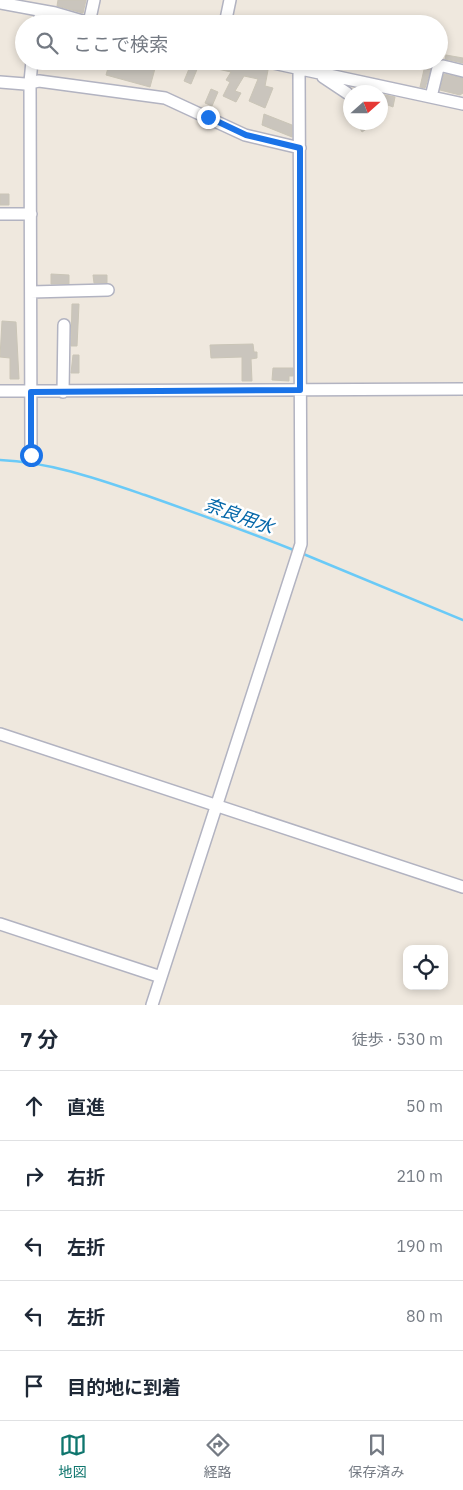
<!DOCTYPE html>
<html lang="ja">
<meta charset="utf-8">
<style>
:root{--surface:#fff;--page:#f6f6f7;--text:#1f2937;--muted:#747a83;--line:#e0e1e3;--accent:#0f766e}
body{margin:0;font-family:"IBM Plex Sans","Noto Sans JP",sans-serif;background:var(--page);color:var(--text)}
.controls{position:absolute;right:15px;bottom:15px;display:grid;overflow:hidden;border-radius:10px;box-shadow:0 2px 8px #0003}
.controls button{width:45px;height:45px;display:grid;place-items:center;padding:0;border:0;border-bottom:1px solid var(--line);background:var(--surface);color:var(--text);font:25px sans-serif}
.compass{position:absolute;left:343px;top:85px;width:45px;height:45px;border-radius:50%;background:var(--surface);box-shadow:0 2px 8px #0003;rotate:69deg}
.stop{position:absolute;width:15px;height:15px;margin:-11px;border:4px solid #1a73e8;border-radius:50%;background:#fff}
.stop.end{background:#1a73e8;border-color:#fff;box-shadow:0 1px 5px #0008}
.list{margin:0;padding:0;list-style:none}
h2{display:flex;justify-content:space-between;align-items:center;height:65px;margin:0;padding:0 20px;font-size:21px}
h2 small{font-size:16px;font-weight:400;color:var(--muted)}
.list li{display:grid;grid-template-columns:32px 1fr auto;gap:15px;align-items:center;box-sizing:border-box;height:70px;padding:0 20px;border-top:1px solid var(--line)}
.list b{display:block;font-size:19px;white-space:nowrap}
.list em{font-size:16px;font-style:normal;color:var(--muted)}
.icon{flex:none;width:28px;height:28px;fill:none;stroke:currentColor;stroke-width:2;stroke-linecap:round;stroke-linejoin:round}
.map{position:relative;flex:none;width:463px;height:1005px;overflow:hidden}
.search{position:absolute;background:var(--surface);box-shadow:0 2px 8px #0003;left:15px;right:15px;top:15px;height:55px;display:flex;align-items:center;gap:12px;box-sizing:border-box;padding:0 18px;border-radius:28px;color:var(--muted);font-size:19px}
.sheet{height:415px;background:var(--surface)}
nav{display:flex;justify-content:space-around;align-items:center;box-sizing:border-box;height:70px;border-top:1px solid var(--line);background:var(--surface);font-size:14px;color:var(--muted)}
nav a{display:grid;justify-items:center;gap:2px}
nav .on{color:var(--accent)}
.map>svg:first-child{display:block}
</style>
<div class="map">
<svg width="463" height="1005" viewBox="0 0 463 1005">
<rect width="100%" height="100%" fill="#efe8de"/>
<g fill="none" stroke-linecap="round" stroke-linejoin="round">
<path stroke="#6acaf7" stroke-width="2.5" d="M 0,460 C 50,462 98,479 145,495 C 196,513 246,531 296,551
M 301,553 L 463,620"/>
</g>
<path fill="#cac5bd" stroke="#cac5b7" d="M 58,0 L 86,0 L 83,13 L 57,6 Z
M 446,55 L 463,58 L 463,63 L 445,59 Z
M 110,61 L 118,61 L 117,63 L 130,67 L 132,61 L 157,61 L 150,87 L 106,75 Z
M 169,61 L 190,61 L 187,69 Z
M 215,61 L 240,64 L 243,61 L 268,70 L 265,86 L 273,88 L 265,108 L 249,101 L 258,79 L 244,76 L 235,91 L 241,93 L 236,102 L 223,96 L 230,82 L 226,80 L 231,72 L 213,68 Z
M 426,61 L 433,63 L 425,88 L 420,87 Z
M 191,64 L 198,67 L 191,84 L 184,81 Z
M 444,74 L 463,78 L 463,93 L 460,95 L 440,90 Z
M 211,89 L 218,92 L 212,106 L 205,103 Z
M 380,94 L 395,97 L 393,107 L 380,102 Z
M 264,114 L 292,125 L 292,137 L 262,125 Z
M 356,122 L 377,122 L 362,132 Z
M 0,194 L 9,194 L 9,205 L 0,205 Z
M 51,274 L 69,275 L 69,284 L 51,284 Z
M 93,275 L 107,275 L 107,283 L 94,283 Z
M 72,304 L 79,304 L 77,346 L 71,346 Z
M 2,321 L 16,322 L 19,379 L 10,379 L 10,358 L 0,357 Z
M 253,344 L 254,352 L 257,352 L 257,358 L 251,359 L 252,381 L 242,381 L 242,357 L 211,358 L 210,345 Z
M 73,355 L 79,355 L 79,373 L 71,373 Z
M 273,368 L 293,368 L 293,376 L 289,376 L 289,381 L 272,380 Z"/>
<g fill="none" stroke-linecap="round" stroke-linejoin="round">
<g stroke="#b2b3c1" stroke-width="14">
<path id="minor" d="M 0,3 L 55,13 L 93,24
M 89,23 L 94,0
M 39,24 L 41,11
M 225,24 L 230,0
M 264,61 L 463,104
M 323,77 L 347,93
M 0,82 L 25,84 L 39,81 L 165,98 L 245,135 L 300,148
M 431,97 L 438,68 L 443,66 L 463,71
M 0,214 L 31,214
M 31,292 L 108,290
M 0,391 L 463,389
M 63,392 L 64,325
M 31,455 L 30,82 L 32,61
M 0,734 L 463,887
M 0,924 L 161,977
M 152,1005 L 301,544 L 299,69"/>
</g>
<use href="#minor" stroke="#fff" stroke-width="11"/>
</g>
<g fill="none" stroke-linecap="round" stroke-linejoin="round">
<path stroke="#1a73e8" stroke-width="6" d="M 31,455 L 31,392 L 300,390 L 300,148 L 246,135 L 208,117"/>
</g>
<g text-anchor="middle" stroke-width="5" stroke-linejoin="round" paint-order="stroke">
<g font-size="18" font-style="italic" fill="#0467a9" stroke="#fff">
<text transform="translate(239 516) rotate(20)" y="6">奈良用水</text>
</g>
</g>
</svg>
<div class="controls">
<button><svg class="icon" aria-label="locate" viewBox="0 0 24 24"><circle cx="12" cy="12" r="6"/><path d="M12 2v4M12 18v4M2 12h4M18 12h4"/></svg></button>
</div>
<svg class="compass" viewBox="-18 -18 36 36"><path d="M0-13l5 13h-10z" fill="#e53935"/><path d="M0 13l5-13h-10z" fill="#747a83"/></svg>
<div class="stop" style="left:31px;top:455px"></div>
<div class="stop end" style="left:208px;top:117px"></div>
<div class="search"><svg class="icon" aria-label="search" viewBox="0 0 24 24"><circle cx="10" cy="10" r="6"/><path d="M15 15l6 6"/></svg>ここで検索</div>
</div>
<section class="sheet">
<h2>7 分<small>徒歩 · 530 m</small></h2>
<ul class="list">
<li><svg class="icon" aria-label="ahead" viewBox="0 0 24 24"><path d="M12 20V5M6 11l6-6 6 6"/></svg><div><b>直進</b></div><em>50 m</em></li>
<li><svg class="icon" aria-label="right" viewBox="0 0 24 24"><path d="M7 20v-9h11M14 6l5 5-5 5"/></svg><div><b>右折</b></div><em>210 m</em></li>
<li><svg class="icon" aria-label="left" viewBox="0 0 24 24"><path d="M17 20v-9H6M10 6l-5 5 5 5"/></svg><div><b>左折</b></div><em>190 m</em></li>
<li><svg class="icon" aria-label="left" viewBox="0 0 24 24"><path d="M17 20v-9H6M10 6l-5 5 5 5"/></svg><div><b>左折</b></div><em>80 m</em></li>
<li><svg class="icon" aria-label="arrive" viewBox="0 0 24 24"><path d="M6 21V4h12l-3 4 3 4H6"/></svg><div><b>目的地に到着</b></div></li>
</ul>
</section>
<nav>
<a class="on"><svg class="icon" aria-label="map" viewBox="0 0 24 24"><path d="M3 6l6-2 6 2 6-2v14l-6 2-6-2-6 2zM9 4v14M15 6v14"/></svg>地図</a>
<a><svg class="icon" aria-label="directions" viewBox="0 0 24 24"><path d="M12 3l9 9-9 9-9-9zM9 14v-3h6M13 9l2 2-2 2"/></svg>経路</a>
<a><svg class="icon" aria-label="saved" viewBox="0 0 24 24"><path d="M7 4h10v16l-5-4-5 4z"/></svg>保存済み</a>
</nav>
